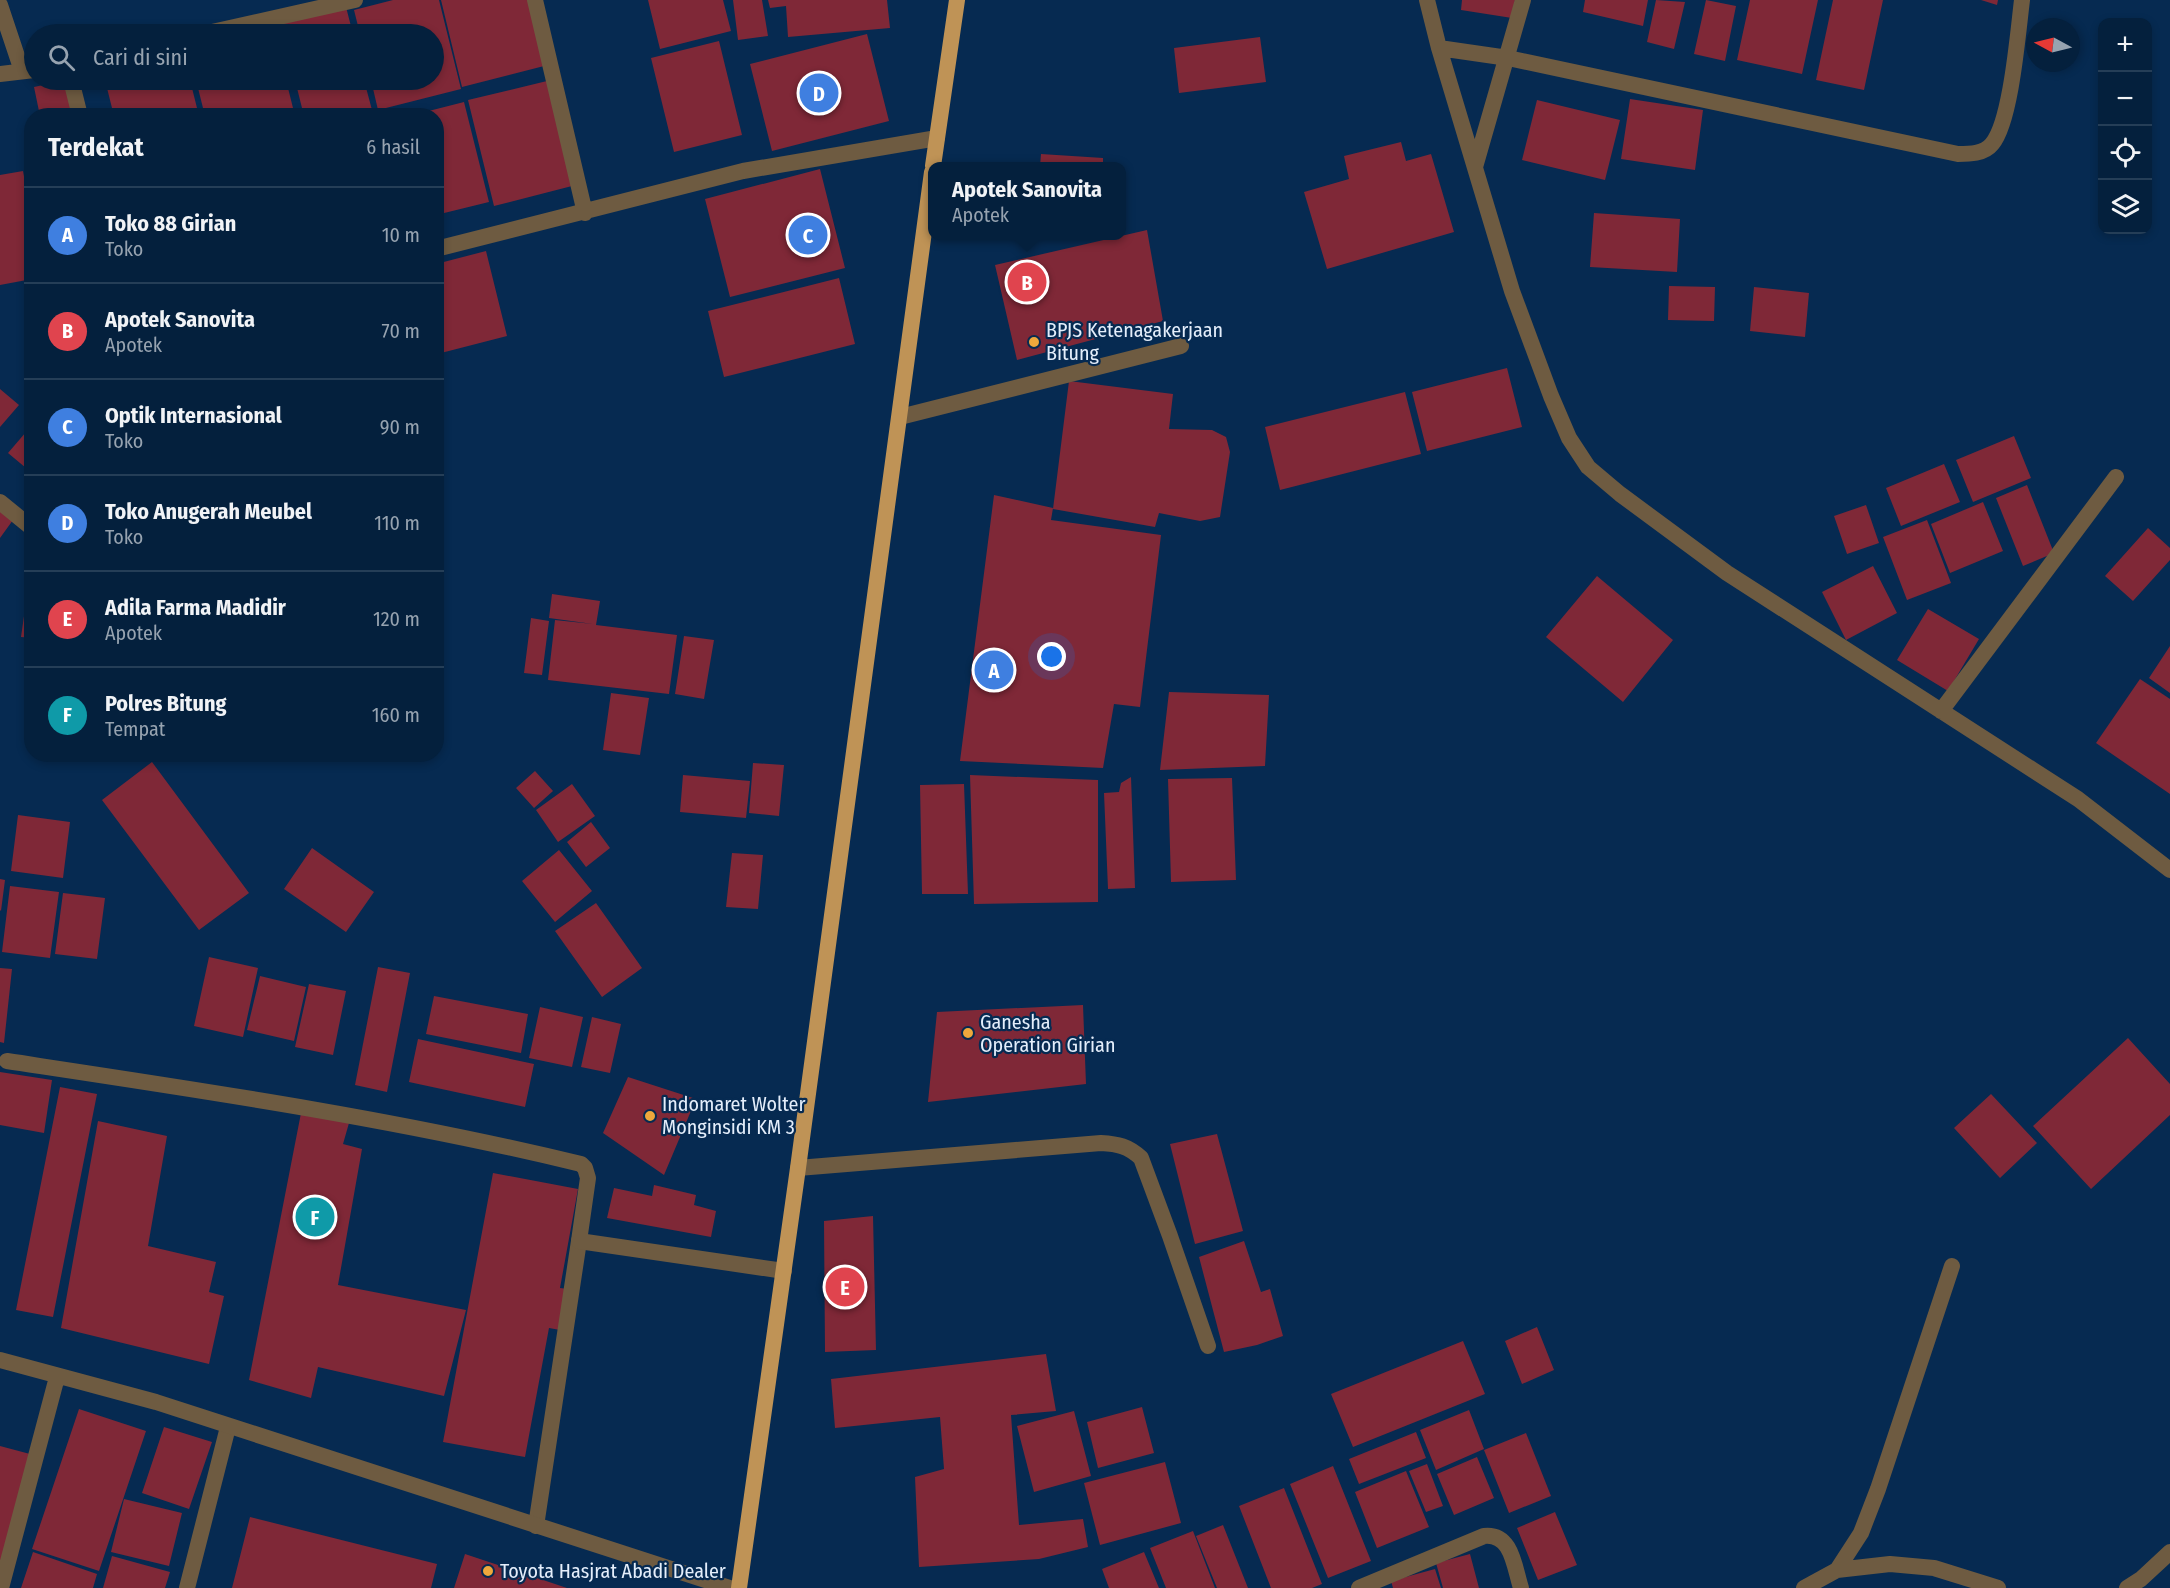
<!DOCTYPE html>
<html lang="id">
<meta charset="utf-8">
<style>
:root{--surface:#04203d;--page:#0d2844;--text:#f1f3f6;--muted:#97a3b0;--line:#253e57;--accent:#2563eb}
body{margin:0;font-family:"Fira Sans Condensed",sans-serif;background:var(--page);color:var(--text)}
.controls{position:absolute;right:18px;top:18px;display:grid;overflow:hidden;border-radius:12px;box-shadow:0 3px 9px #0003}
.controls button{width:54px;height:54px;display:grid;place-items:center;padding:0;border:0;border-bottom:2px solid var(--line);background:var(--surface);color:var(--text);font:30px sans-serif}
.compass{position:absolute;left:2026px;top:18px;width:54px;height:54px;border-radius:50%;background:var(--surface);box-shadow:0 3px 9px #0003;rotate:277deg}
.you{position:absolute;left:1052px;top:657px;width:21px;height:21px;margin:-15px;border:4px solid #fff;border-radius:50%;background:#1a73e8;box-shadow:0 0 0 9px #1a73e833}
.badge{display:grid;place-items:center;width:39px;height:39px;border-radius:50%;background:var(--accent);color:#fff;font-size:20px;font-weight:700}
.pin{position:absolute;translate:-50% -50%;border:3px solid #fff;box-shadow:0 2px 6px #0006}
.popup{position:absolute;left:928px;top:162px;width:198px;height:78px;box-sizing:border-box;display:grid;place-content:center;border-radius:12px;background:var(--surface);filter:drop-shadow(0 2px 4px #0005);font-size:20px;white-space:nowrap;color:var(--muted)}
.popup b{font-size:22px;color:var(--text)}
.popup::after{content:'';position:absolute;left:50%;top:100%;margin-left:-12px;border:12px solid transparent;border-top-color:var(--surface)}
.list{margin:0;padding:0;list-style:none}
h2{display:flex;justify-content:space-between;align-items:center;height:78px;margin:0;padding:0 24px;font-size:26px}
h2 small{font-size:20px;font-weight:400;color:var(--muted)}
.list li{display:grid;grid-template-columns:39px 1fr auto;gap:18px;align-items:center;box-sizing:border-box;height:96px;padding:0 24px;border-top:2px solid var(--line)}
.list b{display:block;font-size:22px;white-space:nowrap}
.list p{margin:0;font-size:20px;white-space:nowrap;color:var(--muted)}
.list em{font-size:20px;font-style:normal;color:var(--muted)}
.icon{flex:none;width:33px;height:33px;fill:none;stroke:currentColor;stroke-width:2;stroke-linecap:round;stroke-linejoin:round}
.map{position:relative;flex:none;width:2170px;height:1588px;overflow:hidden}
.search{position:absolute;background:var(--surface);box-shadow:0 3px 9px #0003;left:24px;top:24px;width:420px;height:66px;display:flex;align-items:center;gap:15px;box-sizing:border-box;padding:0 21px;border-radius:33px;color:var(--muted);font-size:22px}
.panel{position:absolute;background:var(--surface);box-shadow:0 3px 9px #0003;left:24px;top:108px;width:420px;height:654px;border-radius:24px}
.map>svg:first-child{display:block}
</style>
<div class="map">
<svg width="2170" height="1588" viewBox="0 0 2170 1588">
<rect width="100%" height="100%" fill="#062a51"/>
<path fill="#7f2837" d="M 393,0 L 439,0 L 461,89 L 378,110 L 371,80 L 434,80 L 434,34 L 360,34 L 354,10 Z
M 441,0 L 532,0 L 548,65 L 462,87 Z
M 648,0 L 723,0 L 731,31 L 660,49 Z
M 733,0 L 762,0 L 768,36 L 738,40 Z
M 768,0 L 887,0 L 890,28 L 788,37 L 786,6 L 770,8 Z
M 1462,0 L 1515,0 L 1512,18 L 1461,10 Z
M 1585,0 L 1648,0 L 1643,26 L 1583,12 Z
M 1656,0 L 1685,2 L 1674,49 L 1647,42 Z
M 1706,0 L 1736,6 L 1725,61 L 1694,54 Z
M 1750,0 L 1818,0 L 1802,74 L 1737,60 Z
M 1833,0 L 1883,0 L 1864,90 L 1816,80 Z
M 1981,0 L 1998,0 L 1997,5 Z
M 346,7 L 353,34 L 283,34 L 281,24 Z
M 273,29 L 275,34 L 253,34 Z
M 867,34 L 889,121 L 772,151 L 750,64 Z
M 1260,37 L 1266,82 L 1179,93 L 1174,48 Z
M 719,41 L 742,135 L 674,152 L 651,58 Z
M 66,80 L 72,116 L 40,116 L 34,87 Z
M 105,80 L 190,80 L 199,116 L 114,116 Z
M 196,80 L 286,80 L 295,116 L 205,116 Z
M 295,80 L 364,80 L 372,110 L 348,116 L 304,116 Z
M 547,81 L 572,186 L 494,206 L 468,100 Z
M 1630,99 L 1703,110 L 1695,170 L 1621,159 Z
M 1537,100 L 1620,120 L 1605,180 L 1522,160 Z
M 464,102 L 489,202 L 436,215 L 436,116 L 413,115 Z
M 1401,142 L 1406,161 L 1431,154 L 1454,232 L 1327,269 L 1304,192 L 1349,179 L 1344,156 Z
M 1041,154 L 1103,158 L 1103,166 L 1040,166 Z
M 820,169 L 845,268 L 730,297 L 705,199 Z
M 23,171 L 32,220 L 32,279 L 0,285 L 0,175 Z
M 1594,213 L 1680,219 L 1677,272 L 1590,267 Z
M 1147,230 L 1163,321 L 1017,360 L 995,265 Z
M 486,251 L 507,336 L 441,353 L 436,335 L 436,264 Z
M 839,278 L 855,344 L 724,377 L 708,311 Z
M 1669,286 L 1715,287 L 1714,321 L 1668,320 Z
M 1754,287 L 1809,293 L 1805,337 L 1750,331 Z
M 1507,368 L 1522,427 L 1427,451 L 1412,392 Z
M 1069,381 L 1173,394 L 1169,429 L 1212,430 L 1226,437 L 1230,452 L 1220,517 L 1200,521 L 1159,513 L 1155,527 L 1053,509 Z
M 0,389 L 19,405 L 0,427 Z
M 1405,392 L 1421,454 L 1280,490 L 1265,427 Z
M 32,425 L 32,473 L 8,453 Z
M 2014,436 L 2031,478 L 1973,502 L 1956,460 Z
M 1944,464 L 1960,502 L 1901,526 L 1886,488 Z
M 2027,485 L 2054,553 L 2023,566 L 1996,498 Z
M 994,495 L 1053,508 L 1051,520 L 1161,535 L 1140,707 L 1114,704 L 1103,768 L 960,761 Z
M 1983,502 L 2003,551 L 1950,573 L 1931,524 Z
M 1866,505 L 1879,543 L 1847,554 L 1834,516 Z
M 0,510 L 13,520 L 0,538 Z
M 1927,520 L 1951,583 L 1907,600 L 1883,537 Z
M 2148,528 L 2170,548 L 2170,560 L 2133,601 L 2105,576 Z
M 1873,566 L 1897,613 L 1846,640 L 1822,592 Z
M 1597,576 L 1673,640 L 1623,702 L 1546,637 Z
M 552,594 L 600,601 L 596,625 L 677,635 L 669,694 L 548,680 L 555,620 L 593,624 L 549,618 Z
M 27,595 L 32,596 L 32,638 L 21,637 Z
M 1928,609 L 1979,639 L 1948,691 L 1897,660 Z
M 531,618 L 549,621 L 542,675 L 524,673 Z
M 684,636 L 714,640 L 704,699 L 675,694 Z
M 2170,646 L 2170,693 L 2149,678 Z
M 2140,679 L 2170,699 L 2170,794 L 2096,743 Z
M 1169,692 L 1269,695 L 1265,766 L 1160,770 Z
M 611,693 L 649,698 L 640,755 L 603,750 Z
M 152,762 L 249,893 L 199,930 L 102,800 Z
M 753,763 L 784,765 L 779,816 L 749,813 Z
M 535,771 L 553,791 L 534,808 L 516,788 Z
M 683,775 L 750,781 L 746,818 L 680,812 Z
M 970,775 L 1098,780 L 1098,902 L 974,904 Z
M 1131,777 L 1135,888 L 1108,889 L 1104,793 L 1119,792 L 1121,783 Z
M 1232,778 L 1236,880 L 1171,882 L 1168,779 Z
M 572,784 L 595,816 L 558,842 L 536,810 Z
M 964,784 L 968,894 L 922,894 L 920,785 Z
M 18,815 L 70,822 L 63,878 L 11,871 Z
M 591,822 L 610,848 L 586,867 L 567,842 Z
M 312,848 L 374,892 L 346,932 L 284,889 Z
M 559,850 L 592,891 L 555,922 L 522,881 Z
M 732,853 L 763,855 L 758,909 L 726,907 Z
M 0,879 L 5,880 L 1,911 L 0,910 Z
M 10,886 L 59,892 L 50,958 L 2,952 Z
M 63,893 L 105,898 L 97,959 L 55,954 Z
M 596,903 L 642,968 L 602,997 L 555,931 Z
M 209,957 L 258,968 L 243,1037 L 194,1026 Z
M 378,967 L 410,973 L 387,1092 L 355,1085 Z
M 0,968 L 12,969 L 4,1043 L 0,1042 Z
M 260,976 L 306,987 L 294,1041 L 247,1030 Z
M 309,984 L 346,991 L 333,1055 L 295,1047 Z
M 434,996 L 528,1014 L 521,1053 L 426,1034 Z
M 1083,1005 L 1086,1084 L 928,1102 L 937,1012 Z
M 540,1007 L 583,1017 L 572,1067 L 529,1058 Z
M 592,1017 L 621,1024 L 610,1073 L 581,1067 Z
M 2128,1038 L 2170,1084 L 2170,1115 L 2091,1189 L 2033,1126 Z
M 418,1039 L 534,1064 L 525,1107 L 409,1082 Z
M 0,1072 L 52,1080 L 44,1133 L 0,1125 Z
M 628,1077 L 696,1099 L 664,1175 L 603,1133 Z
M 60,1087 L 97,1094 L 53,1317 L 16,1310 Z
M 1991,1094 L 2037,1143 L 2000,1178 L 1954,1128 Z
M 301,1113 L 349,1123 L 343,1144 L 362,1149 L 338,1285 L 466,1310 L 444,1396 L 318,1367 L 311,1398 L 249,1380 Z
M 98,1121 L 167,1136 L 148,1246 L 216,1262 L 209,1292 L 224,1296 L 209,1364 L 61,1328 Z
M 1217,1134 L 1243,1231 L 1195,1244 L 1170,1144 Z
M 493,1173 L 578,1189 L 560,1288 L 568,1289 L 560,1330 L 549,1328 L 525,1457 L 443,1442 Z
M 654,1185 L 696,1195 L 694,1205 L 716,1211 L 711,1237 L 607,1218 L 614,1188 L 652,1196 Z
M 873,1216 L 876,1350 L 825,1352 L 824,1221 Z
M 1244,1241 L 1261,1292 L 1270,1289 L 1283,1336 L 1257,1345 L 1224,1352 L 1199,1257 Z
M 1537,1327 L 1554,1370 L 1522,1384 L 1505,1341 Z
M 1463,1341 L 1485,1394 L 1353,1447 L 1331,1394 Z
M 1046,1354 L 1056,1411 L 1011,1415 L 1019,1525 L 1083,1519 L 1088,1547 L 1039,1559 L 919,1567 L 915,1477 L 944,1469 L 940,1417 L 835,1428 L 831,1379 Z
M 1142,1407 L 1154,1453 L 1098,1468 L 1087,1422 Z
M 79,1409 L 146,1431 L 99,1571 L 32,1549 Z
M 1469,1410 L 1484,1449 L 1436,1470 L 1420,1430 Z
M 1074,1411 L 1091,1476 L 1034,1492 L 1017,1426 Z
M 164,1427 L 212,1442 L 189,1509 L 142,1493 Z
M 1416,1432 L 1426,1458 L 1359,1484 L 1349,1459 Z
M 1526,1433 L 1551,1496 L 1509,1513 L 1484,1450 Z
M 0,1446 L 30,1454 L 0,1564 Z
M 1477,1457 L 1494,1498 L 1454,1515 L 1437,1474 Z
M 1165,1462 L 1181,1523 L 1100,1545 L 1084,1483 Z
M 1427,1464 L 1443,1506 L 1426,1512 L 1409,1471 Z
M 1333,1466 L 1371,1561 L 1328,1578 L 1290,1484 Z
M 1406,1471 L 1429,1527 L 1377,1548 L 1355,1492 Z
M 1284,1488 L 1322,1584 L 1312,1588 L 1271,1588 L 1239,1506 Z
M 124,1499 L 182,1513 L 169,1566 L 111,1552 Z
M 1555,1512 L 1577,1565 L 1538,1580 L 1517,1528 Z
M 250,1517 L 437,1564 L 431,1588 L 232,1588 Z
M 1223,1525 L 1248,1588 L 1217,1588 L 1196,1536 Z
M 1193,1531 L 1215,1588 L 1166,1588 L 1150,1548 Z
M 33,1552 L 97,1574 L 93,1588 L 21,1588 Z
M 1144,1552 L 1159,1588 L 1109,1588 L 1102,1569 Z
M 465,1554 L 567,1588 L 454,1588 Z
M 1470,1554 L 1479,1588 L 1443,1588 L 1436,1563 Z
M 112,1556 L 170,1572 L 165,1588 L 103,1588 Z
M 1435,1569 L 1441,1588 L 1393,1588 L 1391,1581 Z"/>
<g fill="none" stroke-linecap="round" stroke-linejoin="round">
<path stroke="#6e5b41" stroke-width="16" d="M 536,1526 L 579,1241
M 187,1588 L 228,1427"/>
<path stroke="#6e5b41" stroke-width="16" d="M 535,0 L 585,213
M 1427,0 L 1439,48 L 1512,291 L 1551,396 L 1569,438 L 1588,467 L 1620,494 L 1727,573 L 2078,799 L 2170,870
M 0,5 L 22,71
M 203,34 L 355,0
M 1439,48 L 1508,58 L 1958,154 C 1969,154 1984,154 1992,144 C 2011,122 2018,32 2022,0
M 0,74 L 34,70
M 71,80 L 80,116
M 1475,167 L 1523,0
M 436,249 L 743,171 L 937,138
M 900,417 L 1181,346
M 0,502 L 32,528
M 1941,711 L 2116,477
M 7,1061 C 199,1090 392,1118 581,1164 L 585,1168 L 588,1178 L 579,1241 L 784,1271
M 798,1168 L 1101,1143 C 1118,1144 1128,1146 1141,1158 L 1170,1236 L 1208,1346
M 0,1360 L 156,1402 L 730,1588
M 1837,1570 L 1861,1533 L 1878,1489 L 1952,1266
M 1,1588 L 57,1377
M 1359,1588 L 1484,1536 C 1512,1533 1514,1566 1521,1588
M 1804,1588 L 1837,1570 L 1890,1564 L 1934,1568 L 1998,1588
M 2127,1588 L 2141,1579 L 2170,1552"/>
<path stroke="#bf9356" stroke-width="16" d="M 933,166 L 957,0
M 739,1588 L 798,1168 L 932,172"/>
</g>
<g fill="#eea83c" stroke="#062a51" stroke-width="2">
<circle cx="1034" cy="342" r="6"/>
<circle cx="968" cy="1033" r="6"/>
<circle cx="650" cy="1116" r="6"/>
<circle cx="488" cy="1571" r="6"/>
</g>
<g text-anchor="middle" stroke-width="4.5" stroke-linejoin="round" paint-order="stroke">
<g font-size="20" fill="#e4eefb" stroke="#062a51" text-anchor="start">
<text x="1046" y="337">BPJS Ketenagakerjaan<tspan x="1046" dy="23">Bitung</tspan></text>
<text x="980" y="1029">Ganesha<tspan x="980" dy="23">Operation Girian</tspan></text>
<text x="662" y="1111">Indomaret Wolter<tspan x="662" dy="23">Monginsidi KM 3</tspan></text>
<text x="500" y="1578">Toyota Hasjrat Abadi Dealer</text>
</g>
</g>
</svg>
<div class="controls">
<button>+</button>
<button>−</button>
<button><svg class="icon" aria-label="locate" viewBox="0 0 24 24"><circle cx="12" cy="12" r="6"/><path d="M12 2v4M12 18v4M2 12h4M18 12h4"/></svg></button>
<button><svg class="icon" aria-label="layers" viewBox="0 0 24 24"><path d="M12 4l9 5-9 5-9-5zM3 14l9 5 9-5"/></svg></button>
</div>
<svg class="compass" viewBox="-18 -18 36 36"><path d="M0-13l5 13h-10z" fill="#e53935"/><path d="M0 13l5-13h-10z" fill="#97a3b0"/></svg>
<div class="you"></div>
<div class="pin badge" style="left:994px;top:670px;background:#3f7fe0">A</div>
<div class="pin badge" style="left:1027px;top:282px;background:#e0444e">B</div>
<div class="popup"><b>Apotek Sanovita</b>Apotek</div>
<div class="pin badge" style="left:808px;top:235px;background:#3f7fe0">C</div>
<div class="pin badge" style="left:819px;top:93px;background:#3f7fe0">D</div>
<div class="pin badge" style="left:845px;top:1287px;background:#e0444e">E</div>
<div class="pin badge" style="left:315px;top:1217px;background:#0f9aa8">F</div>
<div class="search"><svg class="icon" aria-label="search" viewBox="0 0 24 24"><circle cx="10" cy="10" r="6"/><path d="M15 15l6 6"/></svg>Cari di sini</div>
<section class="panel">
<h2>Terdekat<small>6 hasil</small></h2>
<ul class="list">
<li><span class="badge" style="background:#3f7fe0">A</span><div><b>Toko 88 Girian</b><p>Toko</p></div><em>10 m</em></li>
<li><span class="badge" style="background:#e0444e">B</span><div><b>Apotek Sanovita</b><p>Apotek</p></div><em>70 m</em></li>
<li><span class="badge" style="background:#3f7fe0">C</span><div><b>Optik Internasional</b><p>Toko</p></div><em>90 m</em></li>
<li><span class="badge" style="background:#3f7fe0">D</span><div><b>Toko Anugerah Meubel</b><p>Toko</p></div><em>110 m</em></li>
<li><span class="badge" style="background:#e0444e">E</span><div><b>Adila Farma Madidir</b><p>Apotek</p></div><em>120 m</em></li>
<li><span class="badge" style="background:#0f9aa8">F</span><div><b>Polres Bitung</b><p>Tempat</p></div><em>160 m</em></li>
</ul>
</section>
</div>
